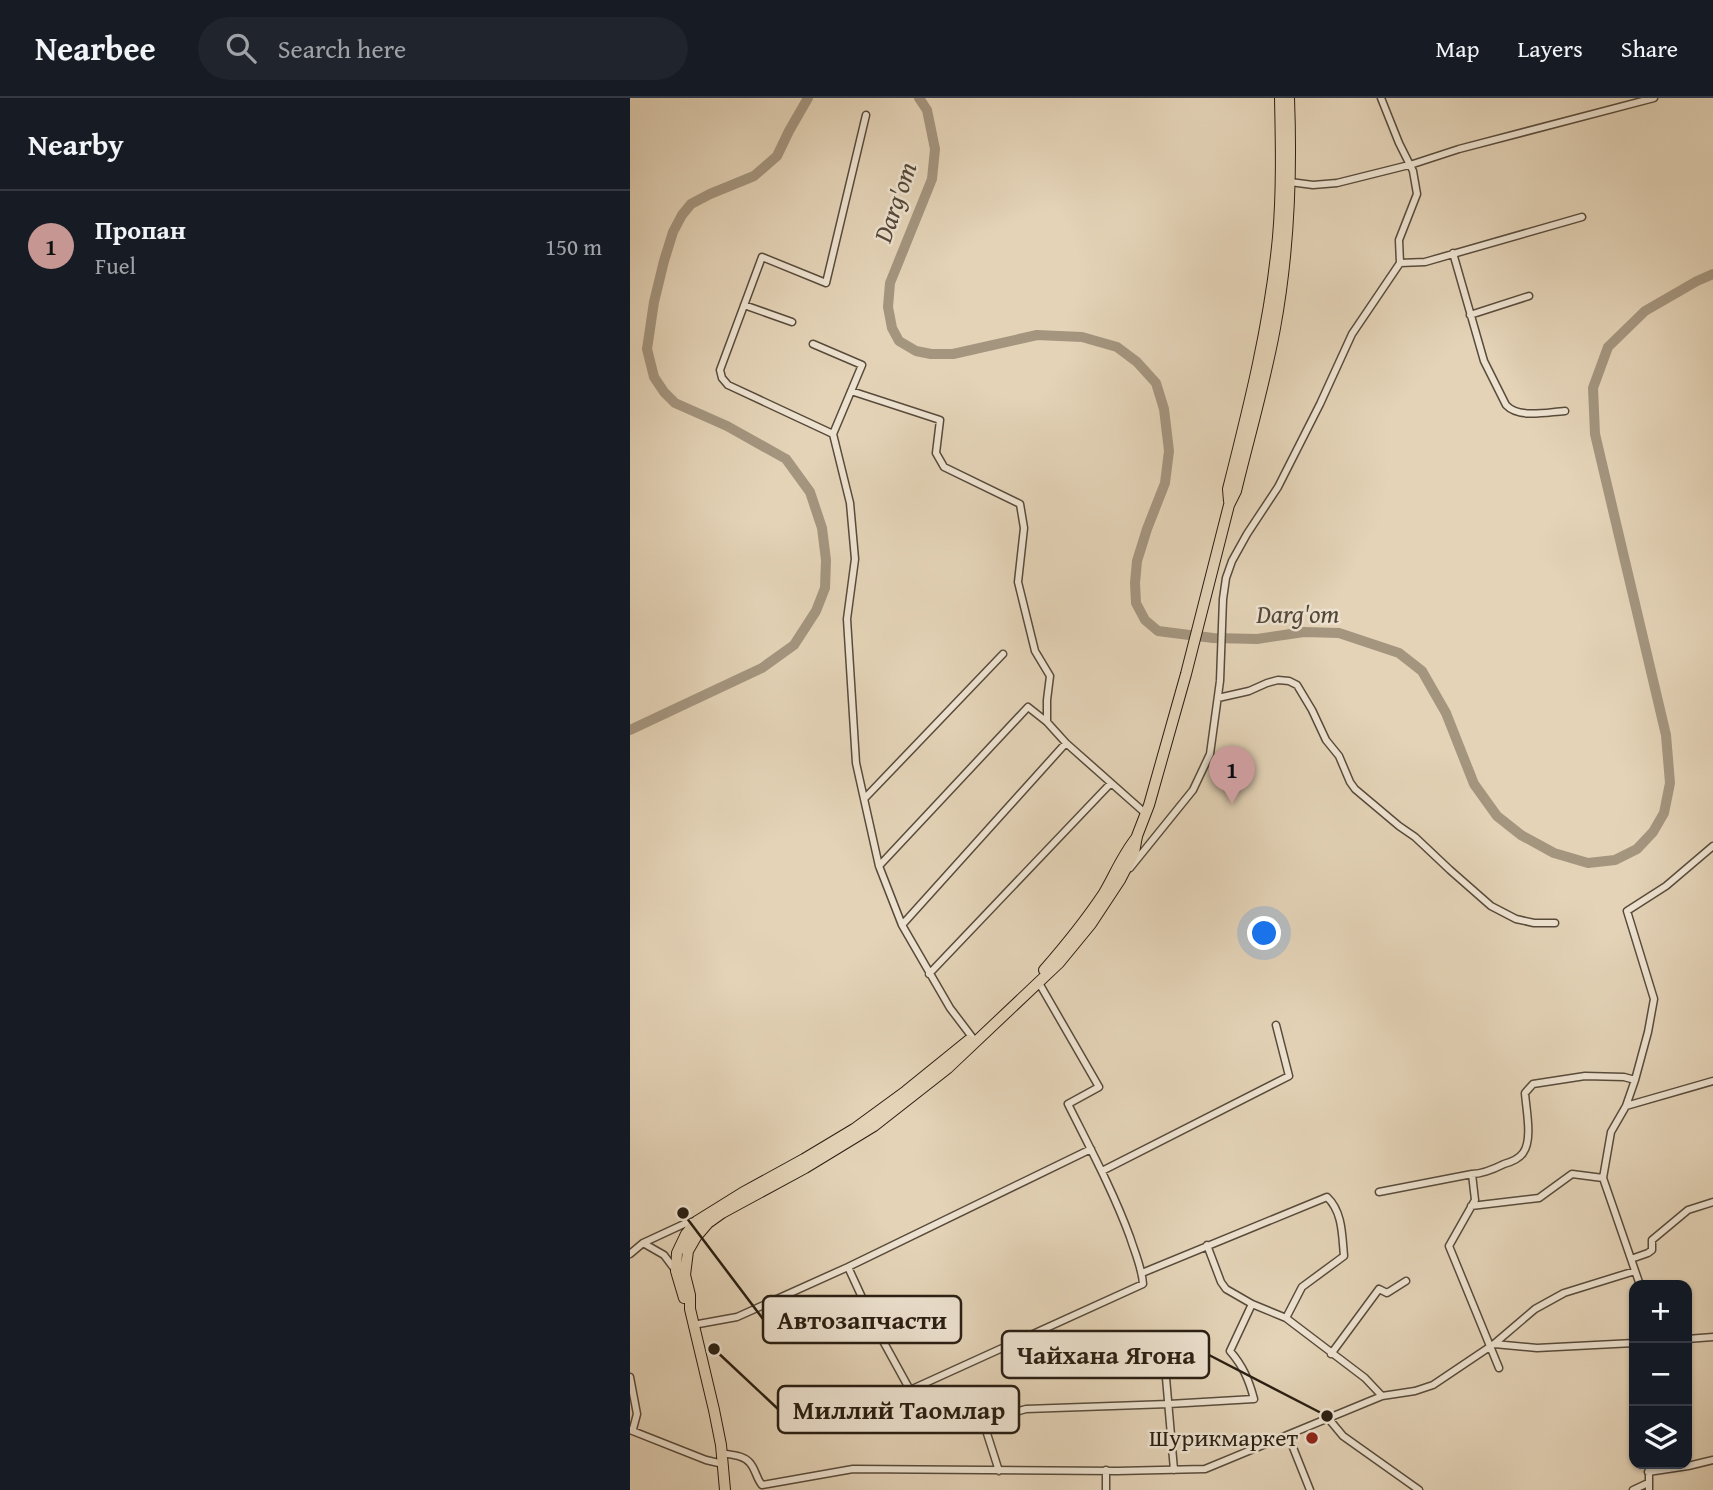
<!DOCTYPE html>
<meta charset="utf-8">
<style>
:root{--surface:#171b24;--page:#20242c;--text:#f1f3f6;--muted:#9ea1a6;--line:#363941;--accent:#c59692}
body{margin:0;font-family:"Gentium Book Plus",serif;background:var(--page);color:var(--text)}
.controls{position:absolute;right:21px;bottom:21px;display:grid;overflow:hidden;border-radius:14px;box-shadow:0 2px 5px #0004}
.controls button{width:63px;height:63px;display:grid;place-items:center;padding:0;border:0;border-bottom:2px solid var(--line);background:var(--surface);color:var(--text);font:35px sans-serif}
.you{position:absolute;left:635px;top:836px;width:24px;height:24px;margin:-18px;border:5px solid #fff;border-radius:50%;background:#1a73e8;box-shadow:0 0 0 10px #1a73e833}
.badge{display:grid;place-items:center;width:46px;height:46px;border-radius:50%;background:var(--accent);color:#111;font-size:23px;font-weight:700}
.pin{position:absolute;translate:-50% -58px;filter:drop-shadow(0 2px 4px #0008)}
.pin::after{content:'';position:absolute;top:37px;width:24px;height:21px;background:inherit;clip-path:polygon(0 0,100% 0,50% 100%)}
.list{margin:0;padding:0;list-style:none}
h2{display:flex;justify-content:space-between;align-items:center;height:91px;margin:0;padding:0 28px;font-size:30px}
h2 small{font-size:23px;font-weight:400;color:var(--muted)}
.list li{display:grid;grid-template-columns:46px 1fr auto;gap:21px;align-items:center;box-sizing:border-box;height:112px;padding:0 28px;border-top:2px solid var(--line)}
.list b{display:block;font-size:26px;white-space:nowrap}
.list p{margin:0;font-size:23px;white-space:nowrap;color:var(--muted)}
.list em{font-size:23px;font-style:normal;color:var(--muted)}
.icon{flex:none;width:38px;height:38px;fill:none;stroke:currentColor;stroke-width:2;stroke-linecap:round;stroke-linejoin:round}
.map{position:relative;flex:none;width:1083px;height:1392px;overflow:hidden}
header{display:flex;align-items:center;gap:42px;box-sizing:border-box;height:98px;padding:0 35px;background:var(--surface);border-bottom:2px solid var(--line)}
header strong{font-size:33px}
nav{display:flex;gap:38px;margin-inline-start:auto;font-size:24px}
.search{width:490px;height:63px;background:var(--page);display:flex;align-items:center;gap:18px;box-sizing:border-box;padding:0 24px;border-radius:38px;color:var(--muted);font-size:26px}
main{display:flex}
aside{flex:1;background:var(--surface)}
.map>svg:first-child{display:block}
</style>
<header>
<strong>Nearbee</strong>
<div class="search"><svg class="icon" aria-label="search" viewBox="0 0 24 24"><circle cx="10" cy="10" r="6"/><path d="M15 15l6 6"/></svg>Search here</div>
<nav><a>Map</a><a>Layers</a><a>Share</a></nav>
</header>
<main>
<aside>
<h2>Nearby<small></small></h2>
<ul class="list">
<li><span class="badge">1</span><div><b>Пропан</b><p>Fuel</p></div><em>150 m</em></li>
</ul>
</aside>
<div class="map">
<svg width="1083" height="1392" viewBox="0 0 1083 1392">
<rect width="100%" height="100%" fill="#e4d3b7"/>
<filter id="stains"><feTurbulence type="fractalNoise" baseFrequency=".00286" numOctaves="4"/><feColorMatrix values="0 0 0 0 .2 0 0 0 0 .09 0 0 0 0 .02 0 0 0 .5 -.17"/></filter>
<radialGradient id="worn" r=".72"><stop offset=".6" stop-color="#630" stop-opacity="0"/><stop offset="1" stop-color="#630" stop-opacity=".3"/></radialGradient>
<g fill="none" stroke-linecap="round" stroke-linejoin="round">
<path stroke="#a4957f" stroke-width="10" d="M 289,0 L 297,12 L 305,51 L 302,81 L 260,185 L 258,209 L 262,230 L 269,243 L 286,253 L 301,256 L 323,256 L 407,237 L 452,239 L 487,249 L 507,264 L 526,285 L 534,311 L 539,353 L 535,385 L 517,431 L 507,463 L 505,485 L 506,505 L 515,522 L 528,533 L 583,540 L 627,541 L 674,534 L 709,535 L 769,555 L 792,573 L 816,615 L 844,686 L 867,718 L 891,737 L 924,755 L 958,765 L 985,762 L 1007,751 L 1023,734 L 1034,715 L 1040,685 L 1036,637 L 965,336 L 963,290 L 978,249 L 1015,213 L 1067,183 L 1083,176
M 0,632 L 132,570 L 164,547 L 186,513 L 195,490 L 196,462 L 192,430 L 180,394 L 156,361 L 97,328 L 45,305 L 34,294 L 24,279 L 17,251 L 24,204 L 34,163 L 43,134 L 52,117 L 61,106 L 80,96 L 124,78 L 147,58 L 159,33 L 178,0"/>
<g stroke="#584b3b" stroke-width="9">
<path id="street" d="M 236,17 L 196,185 L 132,159 L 90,272 L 92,280 L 98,287 L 203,336 L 220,405 L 225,461 L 217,521 L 226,665 L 249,768 L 272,827 L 320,910 L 342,939
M 660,84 L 683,87 L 707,85 L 783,66 L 829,51 L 1024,0
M 823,155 L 854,263 L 876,307 C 889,321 917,314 935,313
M 770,165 L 795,164 L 952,119
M 114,207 L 162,224
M 840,217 L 899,198
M 183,246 L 232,267 L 203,336
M 221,293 L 310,322 L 306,355 L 314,369 L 390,406 L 394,430 L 388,484 L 405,553 L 420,578 L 417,602 L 417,624 L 436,645 L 515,715
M 588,600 L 619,593 L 637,585 L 648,582 L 659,583 L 667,587 L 682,612 L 696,642 L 709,658 L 720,684 L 725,691 L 769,728 L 785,739 L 820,772 L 861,808 L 886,821 L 904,825 L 925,825
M 234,701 L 373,556
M 249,768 L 398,609 L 417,624
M 500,770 L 563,692 L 580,656 L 590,583 L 593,501 L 596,480 L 602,463 L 617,436 L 648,389 L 690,306 L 722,236 L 770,165 L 769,142 L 787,96 L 783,73 L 769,45 L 751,0
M 272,827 L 436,645
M 299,876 L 481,685
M 996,1008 L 1083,983
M 472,1073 L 659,978 L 646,927
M 842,1076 L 845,1102 L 819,1148 L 869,1270
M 749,1094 L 842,1076 C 853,1076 864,1071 874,1066 C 881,1064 889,1061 893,1055 C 903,1042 896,1011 895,995 L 903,986 L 955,978 L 994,979 L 1005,982
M 841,1108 L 909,1100 L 942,1076 L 973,1080
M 577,1147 L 591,1184 L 596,1191 L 622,1206 L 656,1220 L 735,1280 L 752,1298
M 0,1156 L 13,1145
M 1001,1161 L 1018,1155 L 1022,1152 L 1022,1142 L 1058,1112 L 1083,1104
M 218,1169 L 247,1232 L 280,1292 L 513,1186 C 512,1170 505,1155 500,1139 C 483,1093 460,1050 438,1006 L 469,989 L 409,885
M 46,1173 L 34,1157 L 13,1145 L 54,1126 L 65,1123
M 512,1175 L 697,1099 C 713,1114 712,1138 714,1158 L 672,1189 L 656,1220
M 1010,1187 L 973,1080 L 981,1034 L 996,1008 L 1005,982 L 1018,934 L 1024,901 L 997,813 L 1036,788 L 1083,748
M 63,1227 L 107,1219 L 218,1169 L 461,1051
M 1057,1241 L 1083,1239
M 533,1245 L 544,1372
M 864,1246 L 907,1250 L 1004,1245
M 701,1256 L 749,1191 L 757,1195 L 776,1183
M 0,1279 L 7,1316 L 3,1331
M 698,1320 L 713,1338 L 789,1392
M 0,1332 L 76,1362 L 93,1366
M 658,1337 L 680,1392
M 91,1355 C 101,1357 114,1357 120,1365 C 126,1372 126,1380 132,1387 L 223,1371 L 487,1373 L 575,1371 L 752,1298 L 785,1293 L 803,1287 L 864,1246 L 905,1211 L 934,1195 L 1005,1173
M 1019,1366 L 1019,1392
M 369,1373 L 353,1323 L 396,1311 L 539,1306 L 624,1301 C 619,1282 613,1268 600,1253 L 622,1206
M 1018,1374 L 1058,1368 L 1083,1362
M 476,1392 L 476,1372
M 1003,1392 L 1018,1385"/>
</g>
<g stroke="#291e12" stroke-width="12">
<path id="primary" d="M 599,403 L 598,391 C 619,308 640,225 648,139 C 652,93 651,46 650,0
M 414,872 C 435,848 456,822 474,795 C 485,776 493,756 507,739
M 54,1200 L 46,1173 L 47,1155 L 56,1136 L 67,1123 L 112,1095 L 174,1061 L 224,1031 L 276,993 L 339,942
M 95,1392 L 91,1347 L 84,1312 L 60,1211 L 60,1197 L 55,1177 L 58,1153 L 66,1139 L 78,1125 L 92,1115 L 175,1070 L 244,1028 L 318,970 L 429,865 L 461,826 L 490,782 L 504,755 L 507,738 L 519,707 L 556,576 L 599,407 L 606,393 C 619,339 635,285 645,230 C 659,154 662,77 659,0"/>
</g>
<use href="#street" stroke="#ede2d0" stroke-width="6"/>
<use href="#primary" stroke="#e4d3b7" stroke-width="10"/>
</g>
<circle fill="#8f2418" stroke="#ede2d0" stroke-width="2.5" cx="682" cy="1340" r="7"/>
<g text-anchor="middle" stroke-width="5" stroke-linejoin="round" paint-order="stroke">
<g font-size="24" fill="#291e12" stroke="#ede2d0" text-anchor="end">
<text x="668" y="1348">Шурикмаркет</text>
</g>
<g font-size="26" font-style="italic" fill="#544838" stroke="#ede2d0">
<text transform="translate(265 104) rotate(-71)" y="9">Darg'om</text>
<text x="668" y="525">Darg'om</text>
</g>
</g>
<path fill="none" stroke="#291e12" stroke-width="2.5" d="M53 1115L133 1221M697 1318L579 1257M84 1251L148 1311"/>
<g fill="#291e12" stroke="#ede2d0" stroke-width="2.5">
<circle cx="53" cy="1115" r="7"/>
<circle cx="697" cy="1318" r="7"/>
<circle cx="84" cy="1251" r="7"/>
</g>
<g fill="#ede2d0" stroke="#291e12" stroke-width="2.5">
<rect x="133" y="1198" width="198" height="47" rx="7"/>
<rect x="372" y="1233" width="207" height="47" rx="7"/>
<rect x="148" y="1288" width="241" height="47" rx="7"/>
</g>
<g font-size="26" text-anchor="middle" font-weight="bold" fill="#291e12">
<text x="232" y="1231">Автозапчасти</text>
<text x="476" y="1266">Чайхана Ягона</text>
<text x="269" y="1321">Миллий Таомлар</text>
</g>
<rect width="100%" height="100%" filter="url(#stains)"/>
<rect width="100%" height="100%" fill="url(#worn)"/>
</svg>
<div class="controls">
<button>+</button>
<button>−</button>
<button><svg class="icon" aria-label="layers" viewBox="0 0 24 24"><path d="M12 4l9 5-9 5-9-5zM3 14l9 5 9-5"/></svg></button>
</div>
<div class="you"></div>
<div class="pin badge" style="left:602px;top:706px">1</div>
</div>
</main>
